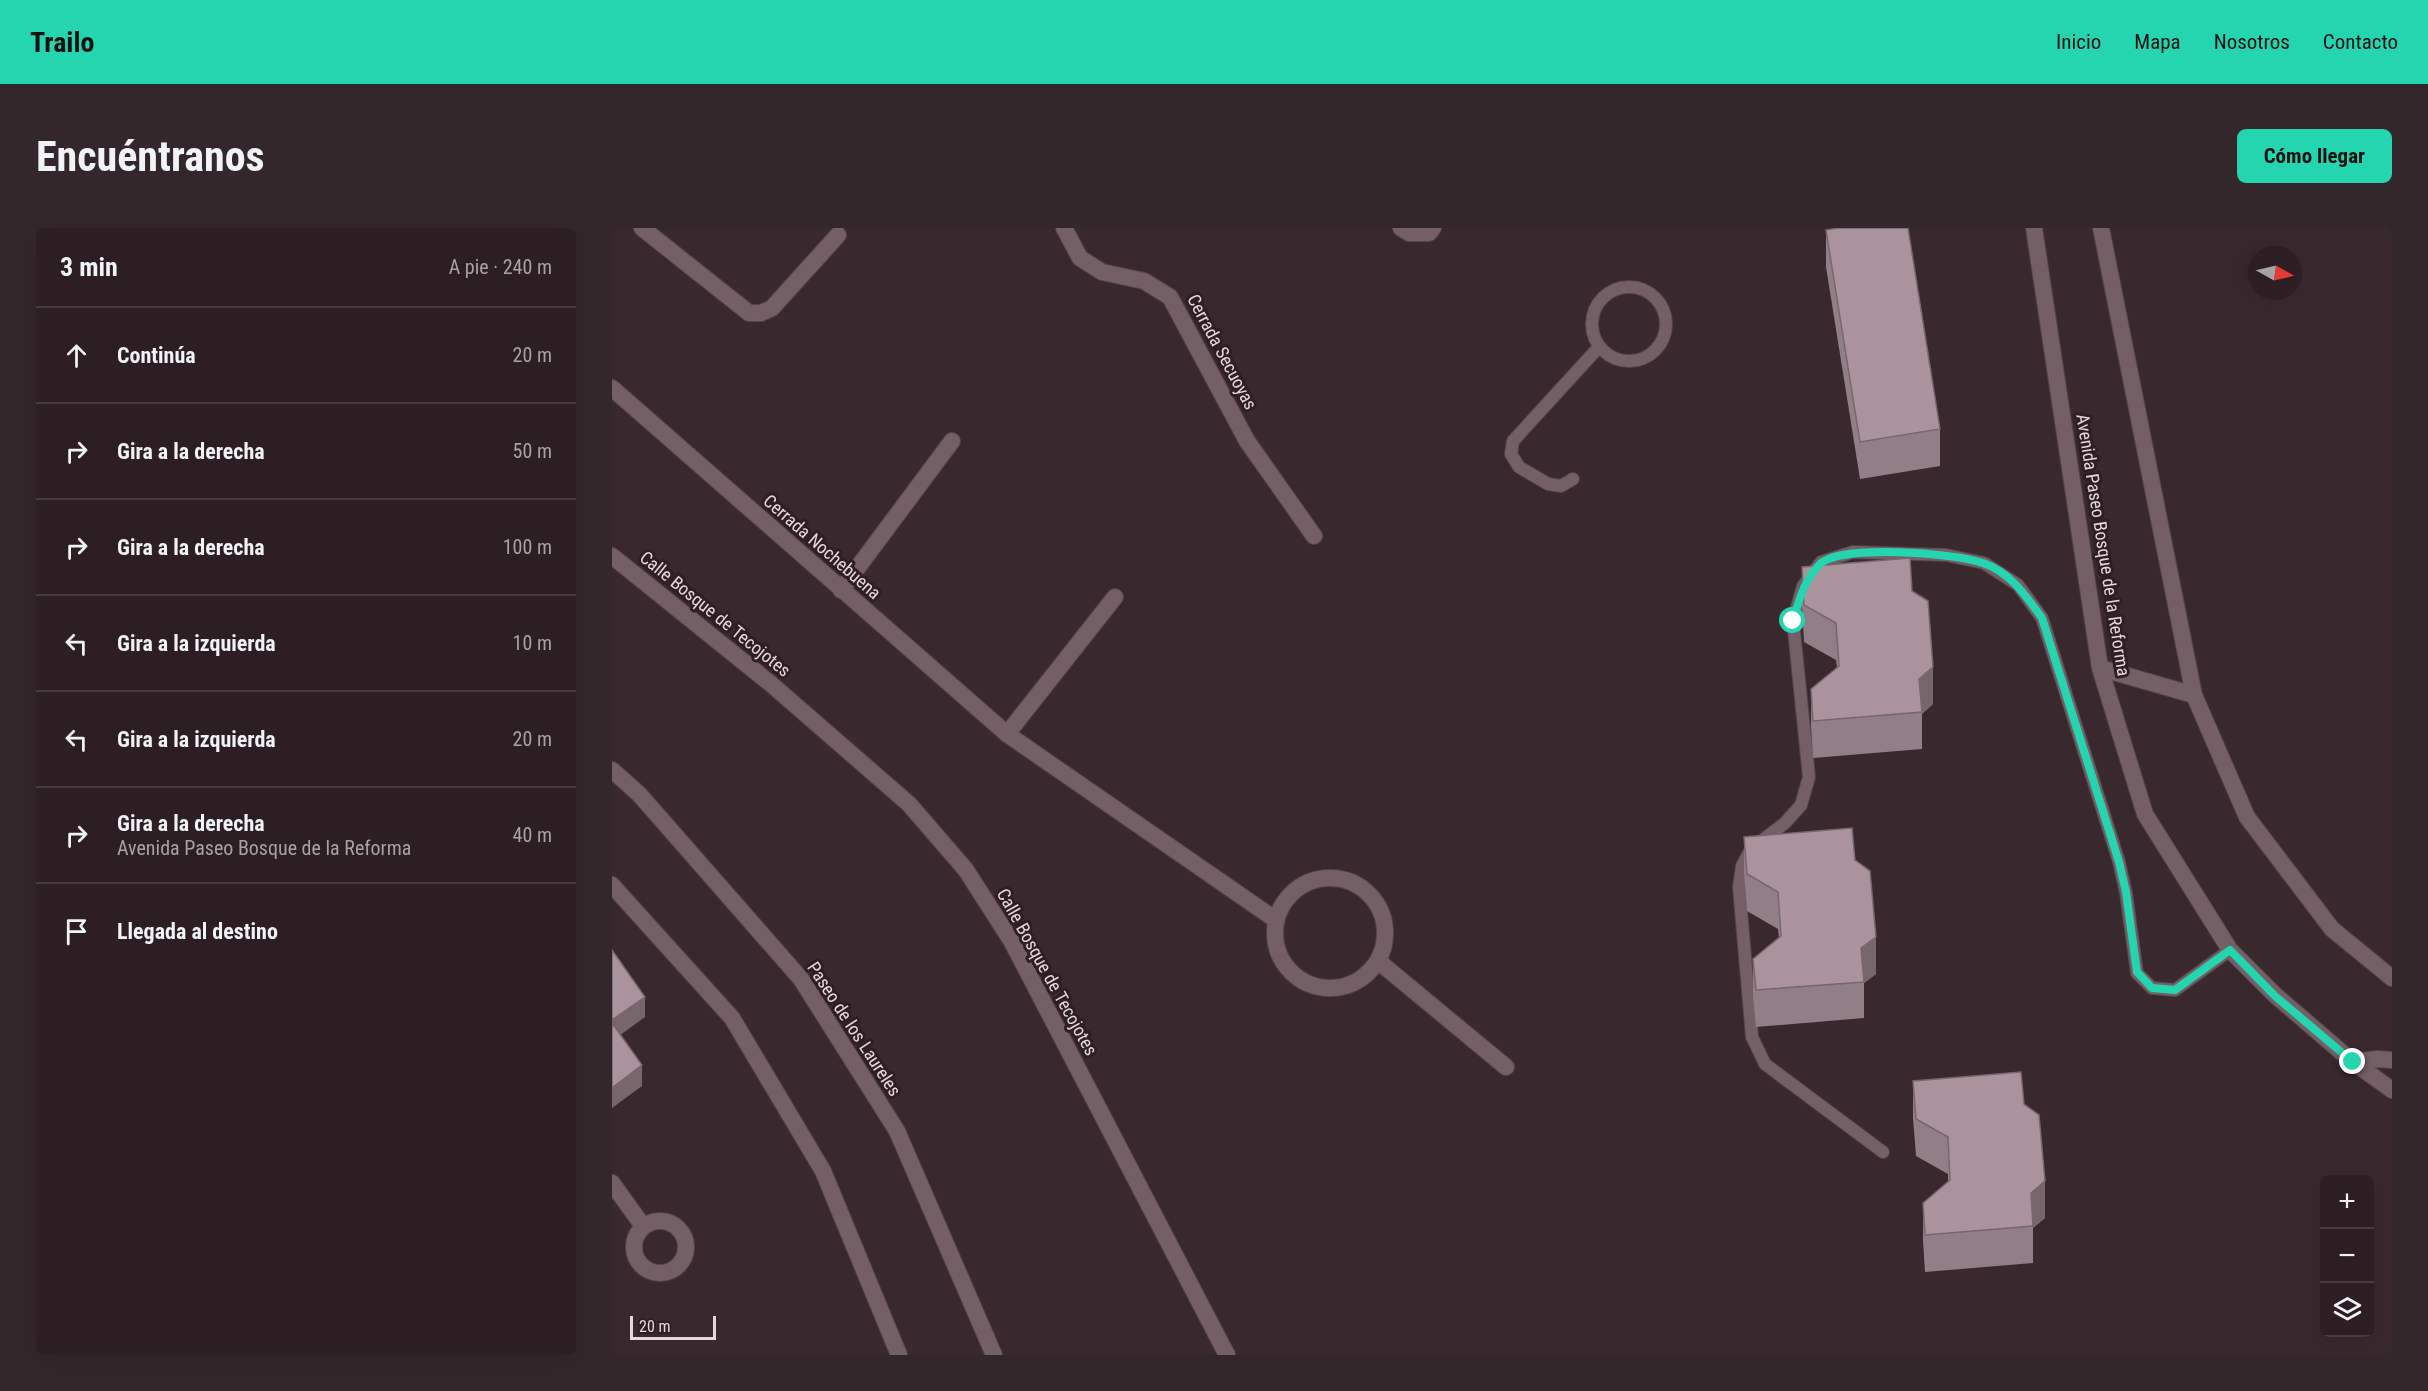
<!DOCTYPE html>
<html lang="es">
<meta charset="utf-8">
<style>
:root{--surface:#2c1e23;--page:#34272b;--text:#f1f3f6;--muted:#a6a2a6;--line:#483c41;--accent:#24d5af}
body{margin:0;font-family:"Roboto Condensed",sans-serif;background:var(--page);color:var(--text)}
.controls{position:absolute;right:18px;bottom:18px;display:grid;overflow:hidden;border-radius:9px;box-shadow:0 6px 24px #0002}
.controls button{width:54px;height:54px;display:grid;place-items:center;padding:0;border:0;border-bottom:2px solid var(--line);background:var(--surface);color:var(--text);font:30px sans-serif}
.compass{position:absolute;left:1636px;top:18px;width:54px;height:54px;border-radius:50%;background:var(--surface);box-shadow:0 6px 24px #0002;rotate:98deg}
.scale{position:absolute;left:18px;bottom:15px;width:86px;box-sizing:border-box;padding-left:6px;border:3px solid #e4d8dc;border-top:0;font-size:16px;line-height:21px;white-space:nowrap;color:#e4d8dc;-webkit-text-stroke:4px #2f1e25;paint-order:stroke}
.stop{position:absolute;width:18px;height:18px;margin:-14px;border:4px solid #24d5af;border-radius:50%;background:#fff}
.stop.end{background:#24d5af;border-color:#fff;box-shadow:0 2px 6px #0008}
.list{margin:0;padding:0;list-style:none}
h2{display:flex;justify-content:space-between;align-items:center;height:78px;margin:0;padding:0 24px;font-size:26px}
h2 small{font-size:20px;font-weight:400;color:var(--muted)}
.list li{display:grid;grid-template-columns:39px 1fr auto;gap:18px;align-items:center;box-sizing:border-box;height:96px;padding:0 24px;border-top:2px solid var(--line)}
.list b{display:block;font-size:22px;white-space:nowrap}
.list p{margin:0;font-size:20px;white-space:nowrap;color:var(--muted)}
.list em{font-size:20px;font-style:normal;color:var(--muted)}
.icon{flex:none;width:33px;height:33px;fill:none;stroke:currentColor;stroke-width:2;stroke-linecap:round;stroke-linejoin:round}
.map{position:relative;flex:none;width:1780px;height:1127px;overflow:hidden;border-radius:9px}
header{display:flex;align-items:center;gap:36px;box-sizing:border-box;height:84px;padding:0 30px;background:var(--accent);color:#111}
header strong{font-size:28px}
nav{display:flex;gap:33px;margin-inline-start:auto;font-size:21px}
.intro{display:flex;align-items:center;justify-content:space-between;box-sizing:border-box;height:144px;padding:0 36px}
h1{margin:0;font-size:42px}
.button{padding:15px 27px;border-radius:9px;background:var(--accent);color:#111;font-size:21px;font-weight:700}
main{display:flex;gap:36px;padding:0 36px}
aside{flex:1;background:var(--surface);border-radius:9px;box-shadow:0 6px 24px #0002}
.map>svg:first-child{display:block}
</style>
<header>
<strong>Trailo</strong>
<nav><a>Inicio</a><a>Mapa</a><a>Nosotros</a><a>Contacto</a></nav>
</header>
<div class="intro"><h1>Encuéntranos</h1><a class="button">Cómo llegar</a></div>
<main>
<aside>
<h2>3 min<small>A pie · 240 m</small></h2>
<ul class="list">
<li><svg class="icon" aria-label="ahead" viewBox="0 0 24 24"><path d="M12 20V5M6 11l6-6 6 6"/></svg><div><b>Continúa</b></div><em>20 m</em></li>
<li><svg class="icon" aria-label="right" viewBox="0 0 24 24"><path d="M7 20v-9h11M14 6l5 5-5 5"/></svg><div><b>Gira a la derecha</b></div><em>50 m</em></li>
<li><svg class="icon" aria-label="right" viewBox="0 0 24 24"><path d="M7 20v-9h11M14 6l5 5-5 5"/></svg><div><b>Gira a la derecha</b></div><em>100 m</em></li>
<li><svg class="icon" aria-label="left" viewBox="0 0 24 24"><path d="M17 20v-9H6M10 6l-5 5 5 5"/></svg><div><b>Gira a la izquierda</b></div><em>10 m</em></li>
<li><svg class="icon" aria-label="left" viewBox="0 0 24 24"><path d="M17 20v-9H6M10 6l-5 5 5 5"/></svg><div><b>Gira a la izquierda</b></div><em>20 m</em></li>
<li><svg class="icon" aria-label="right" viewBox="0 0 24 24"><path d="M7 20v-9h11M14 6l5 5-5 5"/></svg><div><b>Gira a la derecha</b><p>Avenida Paseo Bosque de la Reforma</p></div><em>40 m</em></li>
<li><svg class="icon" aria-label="arrive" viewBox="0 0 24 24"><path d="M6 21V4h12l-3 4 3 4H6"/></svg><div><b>Llegada al destino</b></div></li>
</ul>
</aside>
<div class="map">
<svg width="1780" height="1127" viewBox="0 0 1780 1127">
<rect width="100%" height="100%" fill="#3a282f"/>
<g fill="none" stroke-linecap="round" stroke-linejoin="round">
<g stroke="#53444a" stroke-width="14">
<path id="service" d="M980 96a37 37 0 1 1 74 0a37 37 0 1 1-74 0Z
M 961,251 L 949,258 L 936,256 L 907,239 L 899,226 L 901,213 L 987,119
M 1271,924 L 1153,836 L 1140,809 L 1127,659 L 1130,638 L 1139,621 L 1173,595 L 1189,577 L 1197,549 L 1181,393 L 1191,358 L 1209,334 L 1241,324 L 1334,327 L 1372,335 L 1406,357 L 1430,390 L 1507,634 L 1514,665 L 1525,745 L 1540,760 L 1563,762 L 1618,722"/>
</g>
<g stroke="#53444a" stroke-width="18">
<path id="minor" d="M 30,0 L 137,85 L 149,85 L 160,80 L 226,7
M 452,0 L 468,30 L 490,44 L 532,53 L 558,69 L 635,213 L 702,308
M 789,0 L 797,5 L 817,5 L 821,0
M 0,160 L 395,506 L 664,692
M 0,328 L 159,456 L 297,576 L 354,642 L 400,714 L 615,1127
M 229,362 L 340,213
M 395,506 L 503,369
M663 705a55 55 0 1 1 110 0a55 55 0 1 1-110 0Z
M 766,733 L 894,839
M 0,955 L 31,998
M22 1019a26 26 0 1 1 52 0a26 26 0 1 1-52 0Z"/>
</g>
<g stroke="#53444a" stroke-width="18">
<path id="secondary" d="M 1422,0 L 1488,440 L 1533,586 L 1618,722 L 1663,767 L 1741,834 L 1780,862
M 1489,0 L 1582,467 L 1635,589 L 1720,701 L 1780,750
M 1488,440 L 1582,467
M 0,542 L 27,566 L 189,751 L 285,903 L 382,1127
M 0,657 L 120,790 L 211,943 L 287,1127
M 1741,834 L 1765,831 L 1780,832"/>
</g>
<use href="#service" stroke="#745f67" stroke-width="12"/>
<use href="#minor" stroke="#745f67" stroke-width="16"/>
<use href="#secondary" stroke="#745f67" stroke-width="16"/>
</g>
<path fill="#927e86" d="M 1214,2 L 1328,201 L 1328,238 L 1248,251 L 1214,39 Z
M 1190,339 L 1300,363 L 1321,476 L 1310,486 L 1310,521 L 1201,530 L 1199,498 L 1199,461 L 1225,440 L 1224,432 L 1192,414 L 1190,376 Z
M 1132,609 L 1243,632 L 1264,746 L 1252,755 L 1252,790 L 1144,799 L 1141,768 L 1141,731 L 1167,710 L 1166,701 L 1135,683 L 1132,645 Z
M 1301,853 L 1412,876 L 1433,990 L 1421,1000 L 1421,1035 L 1313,1044 L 1311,1012 L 1311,975 L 1336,954 L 1336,946 L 1304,928 L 1301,890 Z"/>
<path fill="#77676d" d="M 1321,439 L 1321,476 L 1310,486 L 1307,451 Z
M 1264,709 L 1264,746 L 1252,755 L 1249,720 Z
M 33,769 L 33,789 L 0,813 L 0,792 Z
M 30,837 L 30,858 L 0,880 L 0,860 Z
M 1433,953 L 1433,990 L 1421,1000 L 1419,965 Z"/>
<path fill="#aa939c" stroke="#77676d" stroke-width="1.5" d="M 1226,0 L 1296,0 L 1328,201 L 1248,214 L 1214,2 Z
M 1298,330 L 1300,363 L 1316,373 L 1321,439 L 1307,451 L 1310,484 L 1201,493 L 1199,461 L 1227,438 L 1224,395 L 1192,377 L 1190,339 Z
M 1240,600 L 1243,632 L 1258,643 L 1264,709 L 1249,720 L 1252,754 L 1144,762 L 1141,731 L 1169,708 L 1166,664 L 1135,646 L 1132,609 Z
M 0,722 L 33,769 L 0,792 Z
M 0,795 L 30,837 L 0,860 Z
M 1409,844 L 1412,876 L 1427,887 L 1433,953 L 1419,965 L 1421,998 L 1313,1007 L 1311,975 L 1338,952 L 1336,909 L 1304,891 L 1301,853 Z"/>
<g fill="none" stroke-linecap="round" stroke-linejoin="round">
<path stroke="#24d5af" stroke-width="8" d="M 1181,393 C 1187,372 1192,352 1208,336 C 1229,316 1343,325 1371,335 C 1398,344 1414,368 1430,390 L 1507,634 L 1514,664 L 1525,744 L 1540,760 L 1563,762 L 1618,722 L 1663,768 L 1741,834"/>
</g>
<g text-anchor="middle" stroke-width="6" stroke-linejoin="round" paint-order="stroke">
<g font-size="18" fill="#e4d8dc" stroke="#2f1e25">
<text transform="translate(610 124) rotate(62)" y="6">Cerrada Secuoyas</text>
<text transform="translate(1491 317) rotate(81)" y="6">Avenida Paseo Bosque de la Reforma</text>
<text transform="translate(210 319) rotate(41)" y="6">Cerrada Nochebuena</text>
<text transform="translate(103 386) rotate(39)" y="6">Calle Bosque de Tecojotes</text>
<text transform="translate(435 744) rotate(61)" y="6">Calle Bosque de Tecojotes</text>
<text transform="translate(242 801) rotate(57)" y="6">Paseo de los Laureles</text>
</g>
</g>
</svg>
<div class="controls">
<button>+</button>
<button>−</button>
<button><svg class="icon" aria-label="layers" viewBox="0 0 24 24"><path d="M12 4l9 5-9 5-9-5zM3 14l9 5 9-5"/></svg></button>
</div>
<svg class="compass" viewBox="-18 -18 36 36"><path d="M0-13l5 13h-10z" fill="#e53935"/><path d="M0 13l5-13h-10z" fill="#a6a2a6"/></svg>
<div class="scale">20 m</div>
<div class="stop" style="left:1181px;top:393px"></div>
<div class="stop end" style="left:1741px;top:834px"></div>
</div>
</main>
